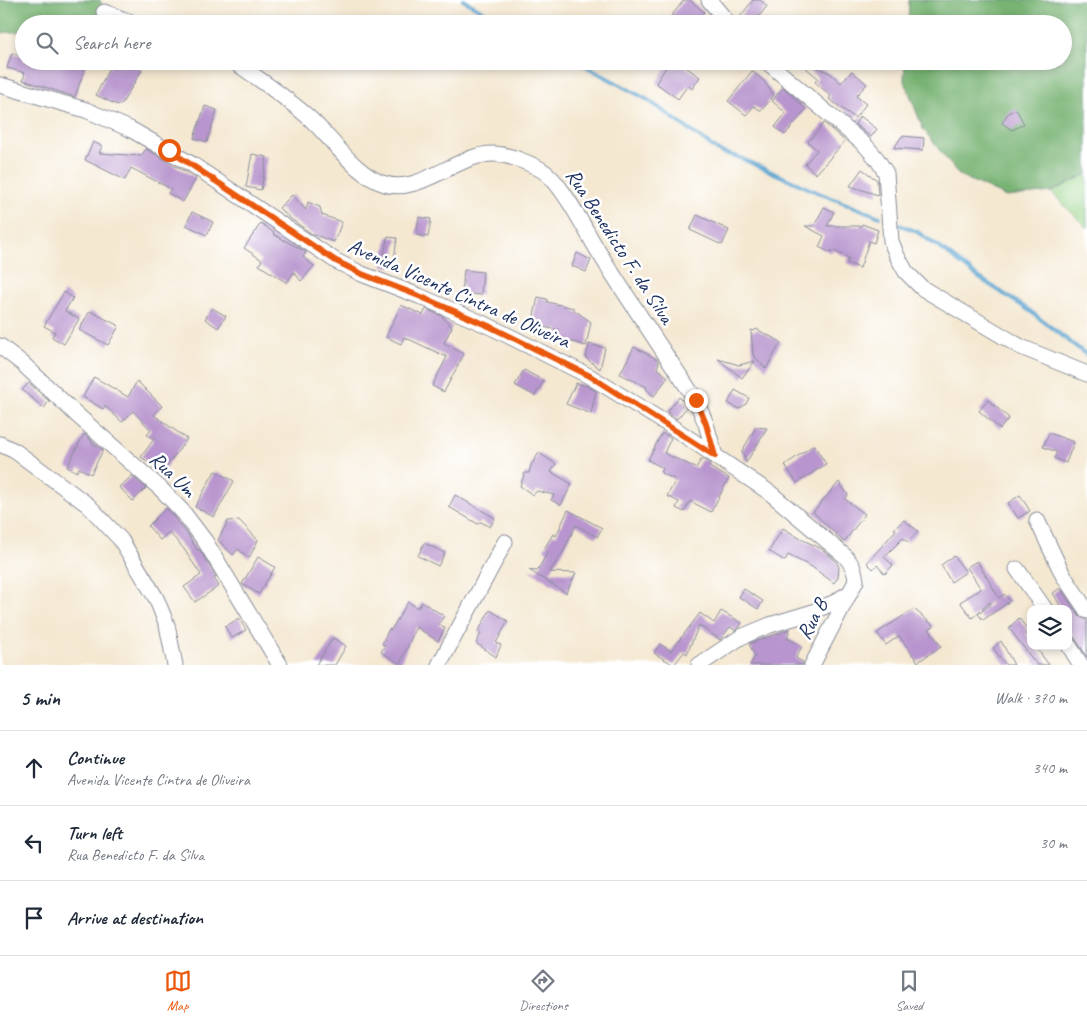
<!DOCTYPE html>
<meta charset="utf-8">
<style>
:root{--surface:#fff;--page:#f2f2f3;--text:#1f2937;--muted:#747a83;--line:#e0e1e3;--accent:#ea580c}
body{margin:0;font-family:Caveat,sans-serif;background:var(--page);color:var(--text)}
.controls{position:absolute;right:15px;bottom:15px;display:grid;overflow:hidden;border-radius:10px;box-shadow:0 2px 8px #0003}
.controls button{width:45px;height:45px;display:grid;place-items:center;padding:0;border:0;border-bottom:1px solid var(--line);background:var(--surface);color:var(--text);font:25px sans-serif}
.stop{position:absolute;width:15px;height:15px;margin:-11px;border:4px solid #ea580c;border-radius:50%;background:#fff}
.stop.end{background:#ea580c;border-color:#fff;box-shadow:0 1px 5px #0008}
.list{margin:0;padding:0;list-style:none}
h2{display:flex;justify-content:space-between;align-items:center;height:65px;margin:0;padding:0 20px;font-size:21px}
h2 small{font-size:16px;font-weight:400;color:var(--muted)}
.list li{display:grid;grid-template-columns:32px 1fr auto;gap:15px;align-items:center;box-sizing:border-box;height:75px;padding:0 20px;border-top:1px solid var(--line)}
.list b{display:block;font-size:19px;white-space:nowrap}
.list p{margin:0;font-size:16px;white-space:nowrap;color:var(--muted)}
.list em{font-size:16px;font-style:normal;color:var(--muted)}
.icon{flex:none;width:28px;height:28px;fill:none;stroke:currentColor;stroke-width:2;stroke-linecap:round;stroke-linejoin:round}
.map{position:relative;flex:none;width:1087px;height:665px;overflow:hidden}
.search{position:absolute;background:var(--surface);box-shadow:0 2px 8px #0003;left:15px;right:15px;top:15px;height:55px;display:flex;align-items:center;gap:12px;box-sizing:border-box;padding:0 18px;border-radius:28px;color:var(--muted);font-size:19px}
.sheet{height:290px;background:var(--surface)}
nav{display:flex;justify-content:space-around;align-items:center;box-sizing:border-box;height:70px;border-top:1px solid var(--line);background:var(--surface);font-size:14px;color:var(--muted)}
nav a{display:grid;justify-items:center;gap:2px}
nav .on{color:var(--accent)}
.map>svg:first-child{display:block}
</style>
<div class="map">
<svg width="1087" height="665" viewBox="0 0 1087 665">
<rect width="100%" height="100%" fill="#fff"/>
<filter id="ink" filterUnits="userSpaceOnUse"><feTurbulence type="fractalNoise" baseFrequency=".02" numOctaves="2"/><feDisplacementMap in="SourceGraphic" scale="10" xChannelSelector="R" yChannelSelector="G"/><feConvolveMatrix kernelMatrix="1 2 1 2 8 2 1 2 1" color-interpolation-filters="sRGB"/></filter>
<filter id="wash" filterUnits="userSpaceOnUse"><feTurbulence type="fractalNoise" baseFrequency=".0096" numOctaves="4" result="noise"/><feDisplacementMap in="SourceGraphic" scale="20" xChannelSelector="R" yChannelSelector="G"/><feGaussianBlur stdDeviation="1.12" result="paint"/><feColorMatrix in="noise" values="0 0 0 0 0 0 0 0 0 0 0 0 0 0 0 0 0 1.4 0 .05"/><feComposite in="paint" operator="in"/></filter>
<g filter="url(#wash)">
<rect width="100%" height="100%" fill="#f4e8d1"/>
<path fill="#95d186" stroke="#588072" d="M 1087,174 L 1087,228 L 1051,192 Z"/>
<path fill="#78b373" stroke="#4a7168" d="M 0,0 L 100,0 L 104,12 L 84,24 L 24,24 L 24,31 L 0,33 Z
M 909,0 L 1087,0 L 1087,174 L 1051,192 L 1006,197 L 959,175 L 923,129 L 904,79 L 905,61 L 1063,61 L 1063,24 L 908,24 Z"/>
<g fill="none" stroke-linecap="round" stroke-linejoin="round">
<path stroke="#57a2cf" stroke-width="4" d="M 463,0 L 506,24
M 576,61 L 648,100 L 720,152 L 738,157 L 819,193 L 880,217
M 900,225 L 916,231 L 943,250 L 978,277 L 1030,311 L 1087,355"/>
</g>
<g id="blocks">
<path fill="#b895ce" d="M 684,0 L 690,0 L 704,12 L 695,24 L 685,18 L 681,24 L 673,24 L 668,20 Z
M 753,0 L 760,0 L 767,6 L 753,24 L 745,24 L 739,18 Z
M 12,53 L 22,55 L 24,57 L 24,61 L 74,61 L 86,65 L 75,97 L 23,80 L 25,73 L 7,68 Z
M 126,61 L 142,70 L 121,105 L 115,104 L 96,95 L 111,64 L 123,65 Z
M 670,61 L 677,61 L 700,77 L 692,89 L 688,85 L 678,99 L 656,83 Z
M 801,61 L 830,73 L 841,83 L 852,71 L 867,84 L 856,96 L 866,104 L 855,118 L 829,99 L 831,96 L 815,82 L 818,78 L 800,63 Z
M 752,71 L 763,80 L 774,95 L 761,111 L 754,106 L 746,115 L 728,101 Z
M 783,87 L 806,109 L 785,135 L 775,127 L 786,113 L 772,101 Z
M 205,106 L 217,110 L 207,142 L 194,138 Z
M 1016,109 L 1024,124 L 1012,130 L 1002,123 L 1008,113 Z
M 860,116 L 877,129 L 871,137 L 855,124 Z
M 824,123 L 845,141 L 816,174 L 805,164 L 817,150 L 808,142 Z
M 902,136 L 924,138 L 923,150 L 894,148 Z
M 93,142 L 102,146 L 99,153 L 141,156 L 146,149 L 196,178 L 183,202 L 168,193 L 171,189 L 131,168 L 125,180 L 85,160 Z
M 252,154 L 267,157 L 261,190 L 246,187 Z
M 862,169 L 877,180 L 878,195 L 850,186 Z
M 292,195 L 306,210 L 308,202 L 320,207 L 322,215 L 342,222 L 334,242 L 312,234 L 291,219 L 279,208 Z
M 824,207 L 834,212 L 827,226 L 861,226 L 862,224 L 878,230 L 874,243 L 869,241 L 860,268 L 847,263 L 849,258 L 832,250 L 831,253 L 819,247 L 824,236 L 805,226 L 814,226 Z
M 192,212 L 213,222 L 207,235 L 186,225 Z
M 697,215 L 729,230 L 722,245 L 690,230 Z
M 419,217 L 431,219 L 428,237 L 416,235 Z
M 261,223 L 274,233 L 273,234 L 306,252 L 303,257 L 314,266 L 301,281 L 294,272 L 287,283 L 259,265 L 262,260 L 244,248 Z
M 387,237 L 397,238 L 393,267 L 383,266 Z
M 577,253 L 591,260 L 586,272 L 572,266 Z
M 464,270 L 483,272 L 481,295 L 462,293 Z
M 64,292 L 73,298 L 65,311 L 79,319 L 64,344 L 52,337 L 55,332 L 44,326 Z
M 538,297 L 547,299 L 547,302 L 574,308 L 574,310 L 591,322 L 586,346 L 557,337 L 559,330 L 532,325 Z
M 401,305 L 423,315 L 426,309 L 435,313 L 442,316 L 452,327 L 444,343 L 464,354 L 444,392 L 432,386 L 447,357 L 404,337 L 401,344 L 386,337 Z
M 212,308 L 226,316 L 218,328 L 205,319 Z
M 90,311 L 119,326 L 108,345 L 79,330 Z
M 756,329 L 781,342 L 766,369 L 753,355 L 751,330 L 754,331 Z
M 589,344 L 605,348 L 600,369 L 586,358 Z
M 634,347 L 657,359 L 659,362 L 657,368 L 668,377 L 654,396 L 646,389 L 647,387 L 620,374 Z
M 718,359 L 739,365 L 755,361 L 742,378 Z
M 524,370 L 544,381 L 535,396 L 515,385 Z
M 94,377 L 128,397 L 137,381 L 162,406 L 154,415 L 187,439 L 162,472 L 141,457 L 154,439 L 147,435 L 151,430 L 133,411 L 122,422 L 105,406 L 103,409 L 83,397 Z
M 29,383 L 49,401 L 44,408 L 22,390 Z
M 576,383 L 587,386 L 596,391 L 591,414 L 566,404 Z
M 735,390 L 749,398 L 746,404 L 739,409 L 728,403 Z
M 679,397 L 688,406 L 677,419 L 667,412 Z
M 988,400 L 1009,418 L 1000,429 L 979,411 Z
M 756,427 L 767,428 L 746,463 L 742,451 Z
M 662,433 L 671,438 L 664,453 L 696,468 L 701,460 L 705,460 L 710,463 L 708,466 L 729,478 L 711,512 L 690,501 L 684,512 L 676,508 L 679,502 L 667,496 L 676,480 L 661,473 L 663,468 L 648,460 Z
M 1049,433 L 1074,442 L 1066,463 L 1054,458 L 1057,452 L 1043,447 Z
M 84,434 L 92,441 L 91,442 L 103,450 L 91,474 L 79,468 L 77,472 L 67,467 Z
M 814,445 L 826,464 L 797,483 L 785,465 Z
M 539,453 L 556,464 L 551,472 L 572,484 L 561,505 L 551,500 L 554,495 L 537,491 L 533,495 L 520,486 L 525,473 L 529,473 L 531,465 Z
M 215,471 L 234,481 L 214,517 L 195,507 Z
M 132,476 L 146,488 L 133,501 L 119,487 Z
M 839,482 L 848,495 L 845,499 L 865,514 L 844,542 L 813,512 Z
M 455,495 L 495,518 L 490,527 L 481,522 L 478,524 L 449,507 Z
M 1020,495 L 1030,511 L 1018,518 L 1008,503 Z
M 166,508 L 189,536 L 197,550 L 199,549 L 216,577 L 214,578 L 219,586 L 195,602 L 184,587 L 201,575 L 184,549 L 169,532 L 160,540 L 148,526 Z
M 568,510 L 602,528 L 597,537 L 576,525 L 563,552 L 550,572 L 576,573 L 566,593 L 529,570 L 537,571 L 548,552 L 544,549 L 553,534 L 556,536 Z
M 239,520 L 258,540 L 249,558 L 238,549 L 233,555 L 218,540 L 228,521 Z
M 904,520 L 918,531 L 908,542 L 903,538 L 884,557 L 893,565 L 885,574 L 877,565 L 873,569 L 867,563 L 896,530 L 894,529 Z
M 783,528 L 801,539 L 822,549 L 836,561 L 839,567 L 838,577 L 834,583 L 812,567 L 788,555 L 785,561 L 769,551 Z
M 424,543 L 445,553 L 438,566 L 418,556 Z
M 954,556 L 966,572 L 951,582 L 941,565 Z
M 258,557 L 275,567 L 259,594 L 242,584 Z
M 977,561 L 999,598 L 1004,594 L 1010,601 L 983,620 L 978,614 L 991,604 L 990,602 L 972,618 L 960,602 L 981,589 L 967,567 Z
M 1060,588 L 1079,616 L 1087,620 L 1087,657 L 1068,627 L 1068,609 L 1062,609 L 1053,593 Z
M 744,589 L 763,601 L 758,609 L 739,597 Z
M 408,602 L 418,608 L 422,602 L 444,616 L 439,624 L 445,628 L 438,641 L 416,627 L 400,664 L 381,652 L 385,645 L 382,644 L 389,629 L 391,630 Z
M 914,609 L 934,626 L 929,629 L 941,646 L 918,662 L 899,636 L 886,645 L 877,633 Z
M 490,610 L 508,621 L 496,643 L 501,645 L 496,657 L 476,643 L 481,633 L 478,632 Z
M 721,611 L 742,623 L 739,628 L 735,630 L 730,627 L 720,640 L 699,625 L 687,654 L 684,652 L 674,665 L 654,653 L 660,644 L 671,651 L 700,613 L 714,623 Z
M 239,618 L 246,630 L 232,638 L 225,627 Z
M 1019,618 L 1029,632 L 1026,634 L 1031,640 L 1031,646 L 1035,646 L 1049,665 L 1037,665 L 1009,628 Z
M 790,629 L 787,638 L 802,646 L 796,658 L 803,662 L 803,665 L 750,665 L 755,656 L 749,644 Z
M 333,638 L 346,646 L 335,665 L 316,665 Z
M 1001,641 L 1014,665 L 1006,665 L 993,648 Z"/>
</g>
</g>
<g filter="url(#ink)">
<use href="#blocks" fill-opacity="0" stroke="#888c98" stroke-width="1"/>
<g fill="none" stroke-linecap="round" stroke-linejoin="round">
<g stroke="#888c98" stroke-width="17">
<path id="street" d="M 709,0 L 729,24
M 104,12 L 135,24
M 233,61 C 258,78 283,95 306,115 C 330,135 354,175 385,184 C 420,195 457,154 493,154 C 507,154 534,164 546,173 C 563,186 586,231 598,251 C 630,302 663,351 696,400 L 706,424 L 715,456
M 766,61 L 865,145 L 877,159 L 886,173 L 891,241 L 897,256 L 906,272 L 922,288 L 1021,347 L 1087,374
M 0,85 L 86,110 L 130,129 L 193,165 L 336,261 L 362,274 L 419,296 L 491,327 L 589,376 L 669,425 L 769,492 L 845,556 C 852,564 855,570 856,581 L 812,665
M 0,346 L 22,363 L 77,415 L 161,489 L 183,512 L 205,541 L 280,665
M 0,444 L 15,451 L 88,505 L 121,540 L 156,598 L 167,625 L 175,665
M 1037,520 L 1063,575 L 1087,611
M 1017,569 L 1045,609
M 1068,644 L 1081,665
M 439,665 L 505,542
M 699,665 L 741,637 L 770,625 L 810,613 L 835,602 L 849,593"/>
</g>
<use href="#street" stroke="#fff" stroke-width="15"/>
</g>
</g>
<g fill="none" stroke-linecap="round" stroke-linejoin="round" filter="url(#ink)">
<path stroke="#ea580c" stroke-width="6" d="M 169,150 L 336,261 L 362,274 L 419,296 L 491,327 L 590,376 L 715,456 L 706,424 L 696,400"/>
</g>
<g text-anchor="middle" stroke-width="5" stroke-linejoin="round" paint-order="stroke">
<g font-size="21" fill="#1b2f5e" stroke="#fff">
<text transform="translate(620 246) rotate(57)" y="7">Rua Benedicto F. da Silva</text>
<text transform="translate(459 293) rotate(24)" y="7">Avenida Vicente Cintra de Oliveira</text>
<text transform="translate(173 474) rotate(44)" y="7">Rua Um</text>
<text transform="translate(812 619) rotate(-62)" y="7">Rua B</text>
</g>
</g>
</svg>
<div class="controls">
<button><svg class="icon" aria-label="layers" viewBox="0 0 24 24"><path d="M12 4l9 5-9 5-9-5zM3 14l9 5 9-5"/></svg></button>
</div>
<div class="stop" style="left:169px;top:150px"></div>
<div class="stop end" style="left:696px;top:400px"></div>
<div class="search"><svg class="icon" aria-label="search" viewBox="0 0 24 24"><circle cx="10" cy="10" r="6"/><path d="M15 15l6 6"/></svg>Search here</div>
</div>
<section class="sheet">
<h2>5 min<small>Walk · 370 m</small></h2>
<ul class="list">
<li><svg class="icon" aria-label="ahead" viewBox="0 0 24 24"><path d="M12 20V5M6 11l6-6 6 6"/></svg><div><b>Continue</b><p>Avenida Vicente Cintra de Oliveira</p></div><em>340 m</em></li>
<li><svg class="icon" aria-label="left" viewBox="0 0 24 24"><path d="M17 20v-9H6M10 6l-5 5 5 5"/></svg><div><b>Turn left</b><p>Rua Benedicto F. da Silva</p></div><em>30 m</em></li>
<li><svg class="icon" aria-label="arrive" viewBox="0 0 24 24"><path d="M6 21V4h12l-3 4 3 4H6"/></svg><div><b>Arrive at destination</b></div></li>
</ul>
</section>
<nav>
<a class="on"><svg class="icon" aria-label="map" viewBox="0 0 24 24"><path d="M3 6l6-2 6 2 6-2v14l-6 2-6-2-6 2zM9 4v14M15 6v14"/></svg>Map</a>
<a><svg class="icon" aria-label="directions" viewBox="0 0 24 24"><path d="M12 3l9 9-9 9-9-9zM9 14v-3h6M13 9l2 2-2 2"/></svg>Directions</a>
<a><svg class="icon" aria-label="saved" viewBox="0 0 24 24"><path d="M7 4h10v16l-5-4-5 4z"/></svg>Saved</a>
</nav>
